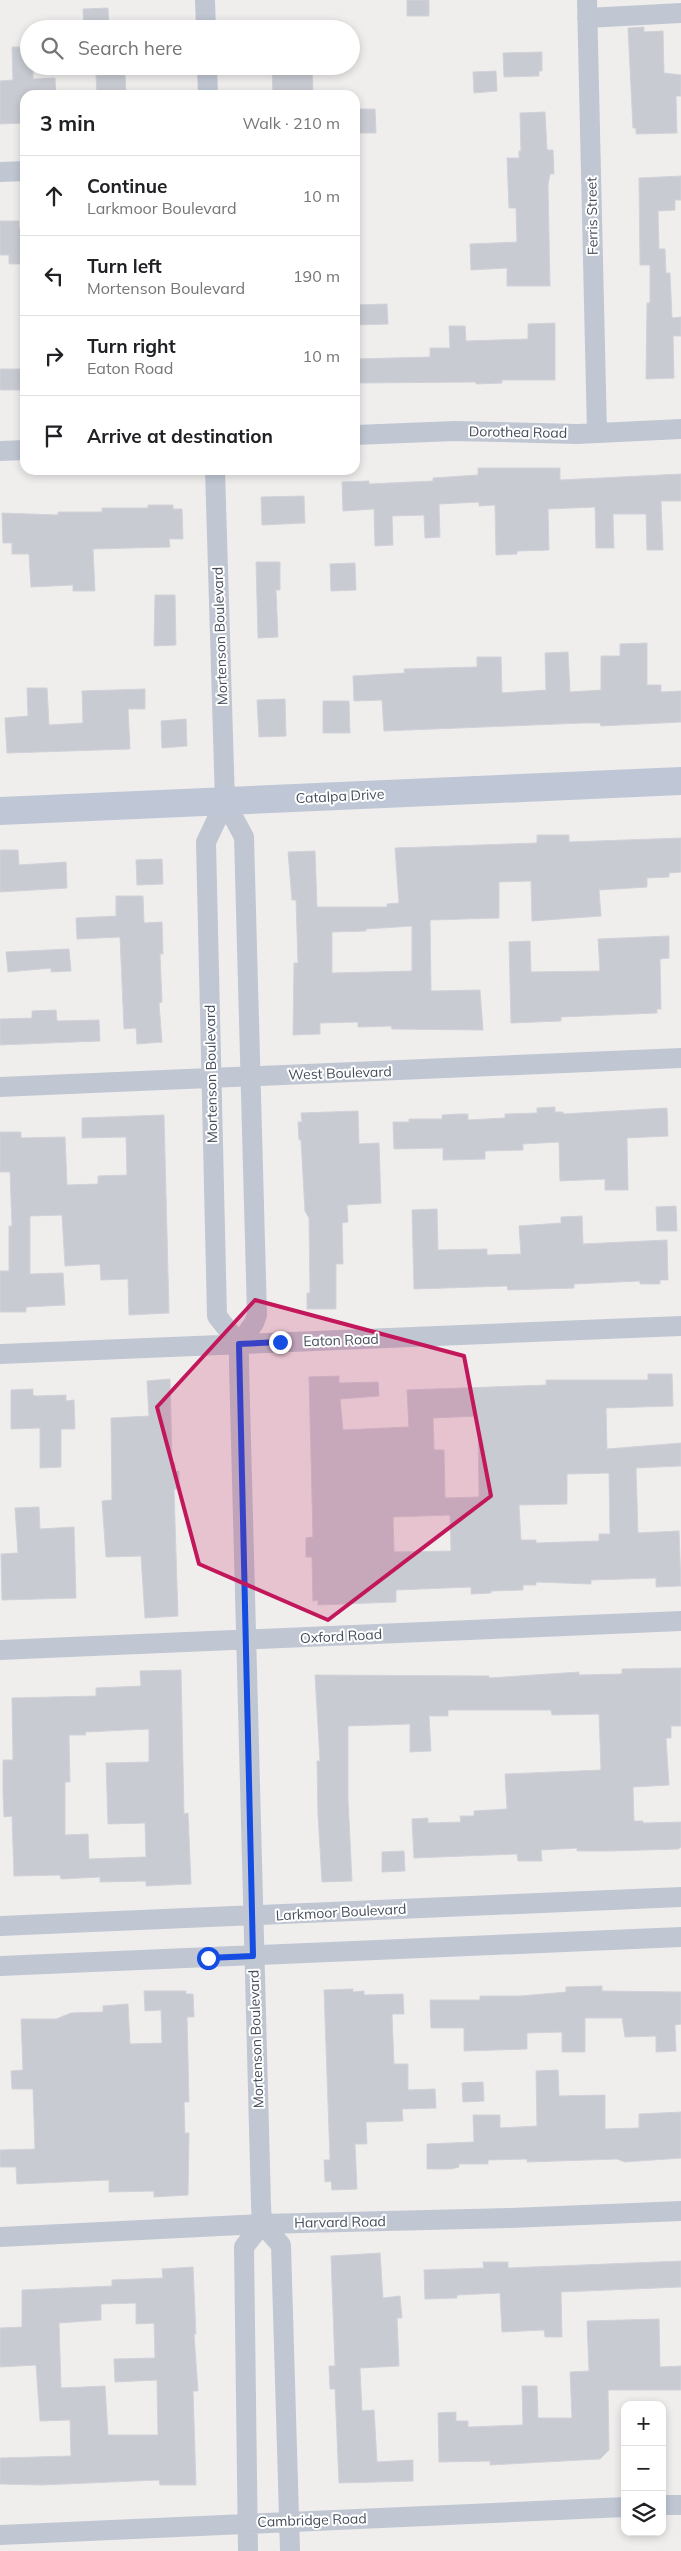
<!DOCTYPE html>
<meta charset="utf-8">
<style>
:root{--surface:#fff;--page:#f2f2f2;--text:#202124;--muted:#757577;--line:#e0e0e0}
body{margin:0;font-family:Mulish,sans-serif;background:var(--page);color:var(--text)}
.controls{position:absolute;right:15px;bottom:15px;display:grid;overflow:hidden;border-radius:10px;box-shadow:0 2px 8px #0003}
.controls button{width:45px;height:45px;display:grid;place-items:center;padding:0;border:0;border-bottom:1px solid var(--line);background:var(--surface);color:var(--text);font:25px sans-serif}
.stop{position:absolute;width:15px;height:15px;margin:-11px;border:4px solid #154de2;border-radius:50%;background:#fff}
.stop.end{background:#154de2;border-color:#fff;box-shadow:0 1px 5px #0008}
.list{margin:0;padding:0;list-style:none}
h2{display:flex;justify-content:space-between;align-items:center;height:65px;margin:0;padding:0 20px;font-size:21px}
h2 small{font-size:16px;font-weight:400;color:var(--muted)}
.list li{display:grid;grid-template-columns:32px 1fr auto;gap:15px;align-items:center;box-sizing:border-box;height:80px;padding:0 20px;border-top:1px solid var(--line)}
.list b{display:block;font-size:19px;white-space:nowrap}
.list p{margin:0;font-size:16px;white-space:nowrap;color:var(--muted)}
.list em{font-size:16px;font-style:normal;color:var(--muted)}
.icon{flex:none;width:28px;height:28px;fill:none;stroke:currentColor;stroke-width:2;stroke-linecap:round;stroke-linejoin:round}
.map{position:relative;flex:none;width:681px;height:2551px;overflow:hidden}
.search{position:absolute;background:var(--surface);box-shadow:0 2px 8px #0003;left:20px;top:20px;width:340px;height:55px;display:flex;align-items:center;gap:12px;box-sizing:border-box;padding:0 18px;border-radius:28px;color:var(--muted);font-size:19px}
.panel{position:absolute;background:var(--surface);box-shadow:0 2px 8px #0003;left:20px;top:90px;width:340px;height:385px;border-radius:15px}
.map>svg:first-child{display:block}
</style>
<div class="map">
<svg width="681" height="2551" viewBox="0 0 681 2551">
<rect width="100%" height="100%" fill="#f0eeed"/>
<path fill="#c9cbd3" stroke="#d1d2d9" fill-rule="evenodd" d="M 407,0 L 429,0 L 429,16 L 407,16 Z
M 108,8 L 109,29 L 84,29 L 83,9 Z
M 644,27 L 644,32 L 663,31 L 664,73 L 681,75 L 681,96 L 676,96 L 677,133 L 636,134 L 636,128 L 633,128 L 628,28 Z
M 12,47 L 29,47 L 29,66 L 33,66 L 33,79 L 55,78 L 56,95 L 25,95 L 25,123 L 0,124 L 0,81 L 13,80 Z
M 542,52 L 542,71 L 539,71 L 539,76 L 504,77 L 503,53 Z
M 272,66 L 312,66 L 313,95 L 273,95 Z
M 496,71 L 497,91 L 474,93 L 473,72 Z
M 125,74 L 126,95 L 97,95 L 96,75 Z
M 355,109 L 375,109 L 376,133 L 355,133 Z
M 545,112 L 547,150 L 553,150 L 554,174 L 550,174 L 548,185 L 550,286 L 507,286 L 507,268 L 471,270 L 470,244 L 517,242 L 516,208 L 509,208 L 507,158 L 519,158 L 519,151 L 521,151 L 520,113 Z
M 681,176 L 681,200 L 675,200 L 675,210 L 658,211 L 659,249 L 665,249 L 666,273 L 670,273 L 672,318 L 681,317 L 681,336 L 673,336 L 674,378 L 646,379 L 647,303 L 650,303 L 650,265 L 640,265 L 639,178 Z
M 0,221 L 19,221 L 19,228 L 25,228 L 25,264 L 9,264 L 9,255 L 0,255 Z
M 387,304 L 388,324 L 355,325 L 355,305 Z
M 555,323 L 555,380 L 502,380 L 502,383 L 476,384 L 476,382 L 355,383 L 355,359 L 430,357 L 430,348 L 450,348 L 449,326 L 465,326 L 466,341 L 528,339 L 528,324 Z
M 0,369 L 23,369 L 23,390 L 0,390 Z
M 478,468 L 560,468 L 560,480 L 681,474 L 681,501 L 661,501 L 663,550 L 647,550 L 646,514 L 613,514 L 614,548 L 596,548 L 595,507 L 548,509 L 549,550 L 517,551 L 517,554 L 496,555 L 495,505 L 479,506 L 479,502 L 439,504 L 440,537 L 425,538 L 424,515 L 392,516 L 393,545 L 375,546 L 374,509 L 343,511 L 342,482 L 369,481 L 369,484 L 433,481 L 433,478 L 478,475 Z
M 304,496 L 305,523 L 262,525 L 261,497 Z
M 148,505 L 173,505 L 173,509 L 182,509 L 183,539 L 169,539 L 170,547 L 93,549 L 95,591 L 73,591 L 73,585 L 31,587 L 29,554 L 12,554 L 12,543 L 3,543 L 2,513 L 58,515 L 58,512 L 102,512 L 102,508 L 148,508 Z
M 256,562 L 280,562 L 280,590 L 276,590 L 278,637 L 258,638 Z
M 355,563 L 356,590 L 331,591 L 330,564 Z
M 155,595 L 175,595 L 176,645 L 154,646 Z
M 647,643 L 647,685 L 661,685 L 661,692 L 681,691 L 681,722 L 601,726 L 600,723 L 584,723 L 384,731 L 382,700 L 354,701 L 353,676 L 405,673 L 404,669 L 477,667 L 477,657 L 501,657 L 502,693 L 546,690 L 545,653 L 568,652 L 570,692 L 601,690 L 601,656 L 620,656 L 620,644 Z
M 27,688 L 47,688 L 49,725 L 83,723 L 82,691 L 145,689 L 145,709 L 128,709 L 130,749 L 7,753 L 5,718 L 28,716 Z
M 285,699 L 286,736 L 259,737 L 257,700 Z
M 323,701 L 349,701 L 350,733 L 323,733 Z
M 186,719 L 187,746 L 162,748 L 161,721 Z
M 537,835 L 569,835 L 569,842 L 681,838 L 681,872 L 669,873 L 669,877 L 647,878 L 647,887 L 599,890 L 601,916 L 532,921 L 531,881 L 499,882 L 499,918 L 430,920 L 431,991 L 480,990 L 483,1030 L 392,1029 L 391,1026 L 358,1027 L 358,1022 L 320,1023 L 320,1034 L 293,1035 L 294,963 L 298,963 L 296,900 L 292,900 L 288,852 L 315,851 L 317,907 L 387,907 L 387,904 L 399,903 L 395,848 L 537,843 ZM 412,926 L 412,971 L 332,973 L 332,932 L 366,931 L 366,929 Z
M 0,850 L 18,850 L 19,865 L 66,862 L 67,888 L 0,892 Z
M 162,859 L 163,884 L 137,885 L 136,860 Z
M 116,896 L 143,896 L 144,923 L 162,922 L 163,954 L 160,954 L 162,1002 L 159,1003 L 162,1042 L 137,1044 L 136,1028 L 124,1029 L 120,937 L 77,939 L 76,918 L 116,916 Z
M 669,936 L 669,958 L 660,959 L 661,1009 L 657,1009 L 657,1013 L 561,1017 L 561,1021 L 511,1023 L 509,942 L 530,941 L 531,972 L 600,971 L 598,939 Z
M 69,949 L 71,971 L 51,972 L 51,968 L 8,972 L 6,952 Z
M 56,1010 L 57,1021 L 99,1020 L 100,1041 L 0,1045 L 0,1019 L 32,1018 L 32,1011 Z
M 555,1107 L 555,1112 L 563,1112 L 563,1114 L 667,1108 L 668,1136 L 627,1138 L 628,1190 L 605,1190 L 605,1179 L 560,1181 L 559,1142 L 523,1144 L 523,1150 L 485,1151 L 485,1159 L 443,1160 L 443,1148 L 394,1149 L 393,1122 L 409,1122 L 409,1119 L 442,1119 L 442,1115 L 460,1114 L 468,1114 L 468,1120 L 505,1118 L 505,1114 L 537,1113 L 537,1108 Z
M 358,1111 L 359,1144 L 379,1143 L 381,1203 L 347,1205 L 348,1222 L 342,1223 L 343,1264 L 336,1264 L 336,1309 L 307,1309 L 307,1293 L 310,1293 L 309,1218 L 305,1211 L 301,1140 L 299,1140 L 298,1122 L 302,1122 L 301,1113 Z
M 164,1115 L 169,1313 L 129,1315 L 128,1279 L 101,1280 L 100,1264 L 65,1266 L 62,1215 L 30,1216 L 30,1274 L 63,1273 L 65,1305 L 26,1307 L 26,1312 L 0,1312 L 0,1271 L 9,1271 L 9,1226 L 12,1226 L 10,1172 L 0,1172 L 0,1132 L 21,1132 L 21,1138 L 65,1137 L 67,1185 L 98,1184 L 98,1176 L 127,1175 L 126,1137 L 82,1138 L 82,1118 Z
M 676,1206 L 677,1231 L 657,1231 L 656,1207 Z
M 437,1209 L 438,1250 L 487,1249 L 487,1255 L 521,1254 L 519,1226 L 561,1223 L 561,1217 L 582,1216 L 583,1244 L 667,1240 L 668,1280 L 660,1280 L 660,1284 L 640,1284 L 640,1281 L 574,1284 L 574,1288 L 508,1290 L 507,1286 L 414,1289 L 412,1210 Z
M 648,1374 L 672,1374 L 673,1406 L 606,1408 L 607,1449 L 681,1443 L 681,1466 L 636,1468 L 638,1533 L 679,1531 L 681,1586 L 656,1587 L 656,1578 L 591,1580 L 591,1584 L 536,1582 L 536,1585 L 523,1585 L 523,1590 L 491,1591 L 491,1593 L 471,1594 L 471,1587 L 396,1590 L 396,1602 L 318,1605 L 318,1600 L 313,1601 L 312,1557 L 306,1557 L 306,1538 L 313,1537 L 309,1377 L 339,1376 L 339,1383 L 378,1382 L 379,1396 L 340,1399 L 343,1430 L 409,1427 L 407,1390 L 546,1385 L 546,1380 L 648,1380 ZM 478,1416 L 479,1497 L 445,1498 L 444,1450 L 434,1450 L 433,1418 ZM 609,1473 L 610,1534 L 599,1534 L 599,1541 L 536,1543 L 536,1540 L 521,1540 L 519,1505 L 567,1504 L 567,1474 ZM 450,1515 L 451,1551 L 394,1552 L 393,1517 Z
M 170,1379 L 172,1463 L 175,1463 L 175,1472 L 179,1471 L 179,1489 L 174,1489 L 178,1616 L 145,1618 L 141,1556 L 106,1557 L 102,1501 L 112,1500 L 111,1418 L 149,1416 L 147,1381 Z
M 33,1389 L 33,1395 L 36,1396 L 66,1395 L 66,1401 L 74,1400 L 75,1429 L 61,1429 L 61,1467 L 40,1468 L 40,1428 L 11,1429 L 11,1390 Z
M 39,1507 L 40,1529 L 74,1527 L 76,1598 L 2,1600 L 1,1554 L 18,1553 L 15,1508 Z
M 681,1668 L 681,1726 L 671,1726 L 671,1738 L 666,1738 L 669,1785 L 633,1787 L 634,1821 L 643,1821 L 643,1823 L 681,1822 L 681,1847 L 678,1849 L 610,1851 L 577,1851 L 577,1848 L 541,1850 L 542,1861 L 518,1861 L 517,1854 L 414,1858 L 412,1819 L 428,1818 L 428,1823 L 461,1822 L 460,1816 L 474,1816 L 474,1811 L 507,1809 L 505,1774 L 601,1770 L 599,1714 L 552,1715 L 551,1710 L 448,1710 L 448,1716 L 429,1716 L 431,1751 L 410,1752 L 410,1724 L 348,1726 L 348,1800 L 352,1881 L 322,1882 L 318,1815 L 317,1761 L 320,1761 L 315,1675 L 489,1676 L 489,1678 L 579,1672 L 579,1675 L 622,1674 L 622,1669 Z
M 181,1670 L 184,1814 L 188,1813 L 191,1884 L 146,1886 L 146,1881 L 100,1882 L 100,1877 L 61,1879 L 60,1875 L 14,1876 L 12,1816 L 4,1817 L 3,1793 L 3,1760 L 13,1760 L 12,1698 L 96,1696 L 96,1688 L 141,1686 L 140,1671 ZM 149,1729 L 149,1762 L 106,1763 L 108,1824 L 145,1823 L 146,1857 L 89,1859 L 88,1834 L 65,1835 L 65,1782 L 70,1782 L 69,1735 L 86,1735 L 85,1732 Z
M 404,1851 L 405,1871 L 382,1872 L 382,1852 Z
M 602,1986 L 602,1991 L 681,1992 L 681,2024 L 675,2025 L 676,2051 L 656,2052 L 656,2036 L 625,2037 L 622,2018 L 585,2018 L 585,2052 L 562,2052 L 562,2032 L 527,2033 L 527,2049 L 464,2051 L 464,2028 L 431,2028 L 430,2000 L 480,2000 L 480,1996 L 521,1996 L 566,1992 L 566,1987 Z
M 353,1989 L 353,1992 L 364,1991 L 364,1995 L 403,1994 L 404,2014 L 392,2014 L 394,2064 L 408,2064 L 408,2090 L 435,2089 L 436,2108 L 402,2109 L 403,2121 L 366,2122 L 367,2144 L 355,2144 L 357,2189 L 332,2190 L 331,2181 L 325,2182 L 324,2160 L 330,2160 L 324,1990 Z
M 144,1991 L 186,1991 L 186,1994 L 193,1994 L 194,2017 L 187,2017 L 189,2102 L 184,2102 L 185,2133 L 189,2133 L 188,2195 L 154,2197 L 154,2191 L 109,2192 L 109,2180 L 17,2184 L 16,2167 L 0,2167 L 0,2150 L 35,2149 L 33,2089 L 12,2089 L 11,2071 L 23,2070 L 21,2019 L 56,2019 L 71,2013 L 103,2012 L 103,2006 L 128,2004 L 130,2044 L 162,2043 L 161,2010 L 145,2011 Z
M 558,2070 L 559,2096 L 605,2095 L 605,2129 L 639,2128 L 639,2114 L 681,2112 L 681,2158 L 625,2162 L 617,2159 L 527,2162 L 527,2159 L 488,2160 L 488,2164 L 459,2164 L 459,2167 L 451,2169 L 427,2169 L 427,2144 L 474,2142 L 473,2115 L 500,2115 L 500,2128 L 537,2126 L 536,2071 Z
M 483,2082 L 484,2101 L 463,2102 L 462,2083 Z
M 380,2253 L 383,2298 L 400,2296 L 402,2318 L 397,2318 L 399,2366 L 360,2368 L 362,2411 L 374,2410 L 377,2462 L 413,2460 L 413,2481 L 339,2483 L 335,2389 L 330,2389 L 329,2366 L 335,2366 L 331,2256 Z
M 681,2261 L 681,2287 L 561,2292 L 562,2337 L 545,2337 L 544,2330 L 502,2332 L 500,2293 L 457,2295 L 457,2298 L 425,2299 L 424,2270 L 484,2268 L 483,2262 L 508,2262 L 508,2268 Z
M 193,2267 L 196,2334 L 194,2334 L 198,2391 L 193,2391 L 196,2485 L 160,2485 L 159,2480 L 41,2485 L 0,2484 L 0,2458 L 71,2456 L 70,2420 L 40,2421 L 36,2365 L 0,2367 L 0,2328 L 22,2327 L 22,2290 L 112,2286 L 112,2280 L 163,2278 L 162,2269 ZM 136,2303 L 136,2324 L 154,2323 L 155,2358 L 114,2359 L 115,2382 L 157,2380 L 158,2435 L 108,2435 L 105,2386 L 61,2388 L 59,2323 L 101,2320 L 101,2304 Z
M 659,2319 L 660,2367 L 681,2366 L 681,2390 L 608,2390 L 609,2450 L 600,2459 L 490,2465 L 490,2461 L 439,2462 L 438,2413 L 456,2412 L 456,2421 L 468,2421 L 468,2427 L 523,2425 L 522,2386 L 537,2386 L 538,2418 L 572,2418 L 570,2372 L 589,2371 L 587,2321 Z"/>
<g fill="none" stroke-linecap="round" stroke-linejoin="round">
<path stroke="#c0c7d3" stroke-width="20" d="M 205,0 L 206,29
M 587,0 L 597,433
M 587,18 L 681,13
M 207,66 L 208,95
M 0,172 L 25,171
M 355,435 L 455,431 L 577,434 L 681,429
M 0,451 L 25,450
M 215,470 L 225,802 L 244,837 L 257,1315 L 254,1323 L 239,1344 L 239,1365 L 261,2205 L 262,2224 L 281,2245 L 290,2551
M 225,802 L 206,842 L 217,1316 L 239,1344
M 0,1087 L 681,1058
M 0,1354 L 681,1326
M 0,1650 L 681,1621
M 0,1926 L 681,1897
M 0,1966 L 681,1937
M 0,2237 L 262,2224 L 511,2218 L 681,2211
M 662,2505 L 681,2505
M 0,2535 L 625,2507
M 248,2551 L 244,2247 L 262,2224"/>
<path stroke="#bfc7d7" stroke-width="28" d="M 0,811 L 681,781"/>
</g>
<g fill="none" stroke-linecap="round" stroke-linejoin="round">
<path stroke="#154de2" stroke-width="6" d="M 208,1958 L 253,1956 L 239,1344 L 280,1342"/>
</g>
<path fill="#c2185b" fill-opacity="0.2" stroke="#c2185b" stroke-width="4" stroke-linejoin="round" d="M 255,1300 L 464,1356 L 491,1496 L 328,1620 L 199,1564 L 157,1407 Z"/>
<g text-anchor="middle" stroke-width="4" stroke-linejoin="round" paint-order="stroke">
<g font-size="14" fill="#454d5b" stroke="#fff">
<text transform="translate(592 216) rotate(-91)" y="5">Ferris Street</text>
<text transform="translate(518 432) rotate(1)" y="5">Dorothea Road</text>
<text transform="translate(220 636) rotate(-92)" y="5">Mortenson Boulevard</text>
<text transform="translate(340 796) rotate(-3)" y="5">Catalpa Drive</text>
<text transform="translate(340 1073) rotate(-2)" y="5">West Boulevard</text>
<text transform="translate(211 1074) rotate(-91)" y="5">Mortenson Boulevard</text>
<text transform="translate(341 1340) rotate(-2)" y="5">Eaton Road</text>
<text transform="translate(341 1636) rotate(-3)" y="5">Oxford Road</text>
<text transform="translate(341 1912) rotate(-3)" y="5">Larkmoor Boulevard</text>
<text transform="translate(256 2039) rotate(-92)" y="5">Mortenson Boulevard</text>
<text transform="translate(340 2222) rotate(-1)" y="5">Harvard Road</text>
<text transform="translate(312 2520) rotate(-2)" y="5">Cambridge Road</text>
</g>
</g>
</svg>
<div class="controls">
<button>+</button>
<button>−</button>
<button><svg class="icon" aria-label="layers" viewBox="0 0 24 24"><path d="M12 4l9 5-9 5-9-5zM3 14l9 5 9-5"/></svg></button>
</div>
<div class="stop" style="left:208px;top:1958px"></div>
<div class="stop end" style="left:280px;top:1342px"></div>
<div class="search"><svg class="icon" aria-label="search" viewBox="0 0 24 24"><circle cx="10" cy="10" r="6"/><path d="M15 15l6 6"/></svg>Search here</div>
<section class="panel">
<h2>3 min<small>Walk · 210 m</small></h2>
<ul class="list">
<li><svg class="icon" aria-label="ahead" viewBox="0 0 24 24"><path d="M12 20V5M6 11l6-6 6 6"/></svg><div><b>Continue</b><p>Larkmoor Boulevard</p></div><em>10 m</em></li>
<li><svg class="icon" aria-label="left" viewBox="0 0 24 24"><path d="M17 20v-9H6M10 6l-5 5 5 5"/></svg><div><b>Turn left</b><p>Mortenson Boulevard</p></div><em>190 m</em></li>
<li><svg class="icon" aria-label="right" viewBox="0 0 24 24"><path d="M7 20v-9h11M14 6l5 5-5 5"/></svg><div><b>Turn right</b><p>Eaton Road</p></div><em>10 m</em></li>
<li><svg class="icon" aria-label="arrive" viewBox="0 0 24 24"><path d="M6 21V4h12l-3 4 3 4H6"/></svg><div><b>Arrive at destination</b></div></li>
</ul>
</section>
</div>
